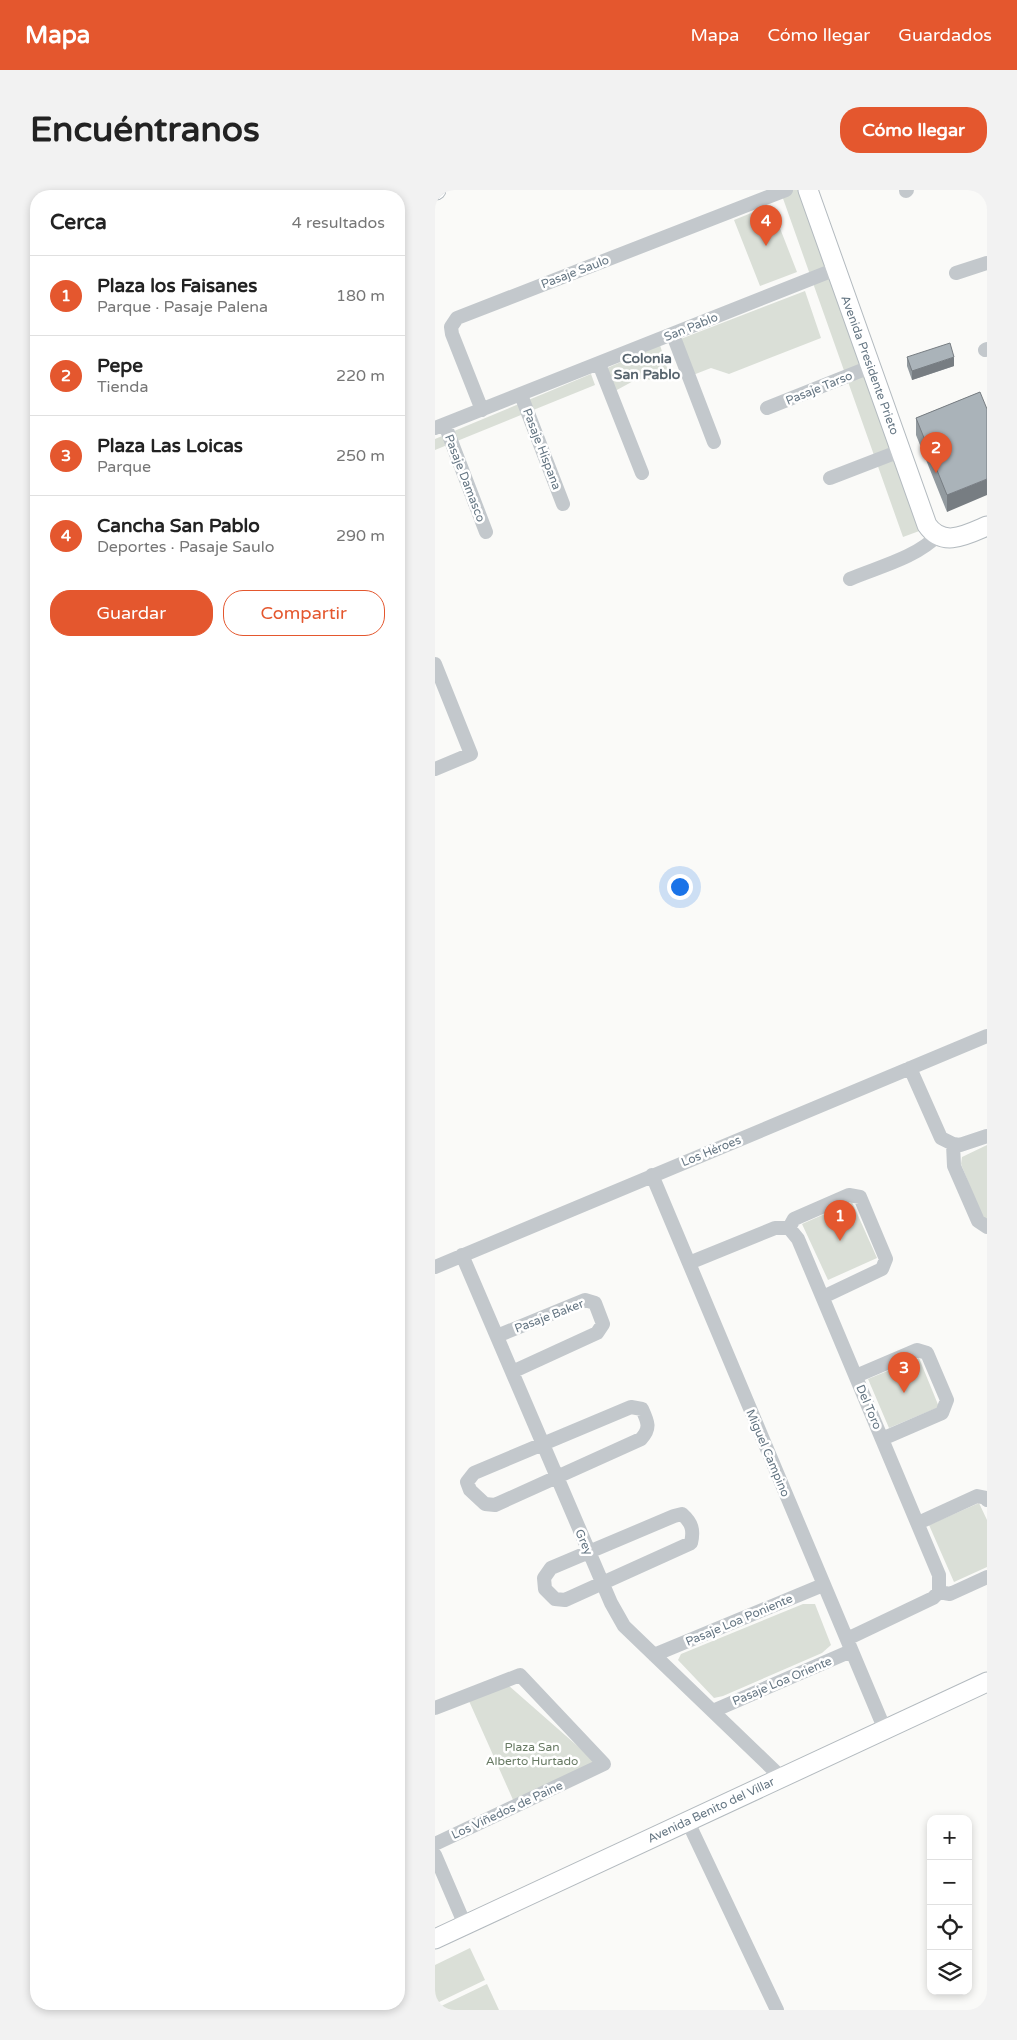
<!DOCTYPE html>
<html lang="es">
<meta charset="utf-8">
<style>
:root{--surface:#fff;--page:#f2f2f2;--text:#222;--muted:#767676;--line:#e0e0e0;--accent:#e4572e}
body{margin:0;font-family:"Varela Round",sans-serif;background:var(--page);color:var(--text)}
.controls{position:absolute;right:15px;bottom:15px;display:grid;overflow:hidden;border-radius:10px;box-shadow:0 2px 8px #0003}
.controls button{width:45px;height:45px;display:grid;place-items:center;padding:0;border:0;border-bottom:1px solid var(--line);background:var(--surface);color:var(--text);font:25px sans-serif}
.you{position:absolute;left:244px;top:696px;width:18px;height:18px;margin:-12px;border:4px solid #fff;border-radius:50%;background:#1a73e8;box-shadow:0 0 0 8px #1a73e833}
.badge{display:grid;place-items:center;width:32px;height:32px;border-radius:50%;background:var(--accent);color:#fff;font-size:16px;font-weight:700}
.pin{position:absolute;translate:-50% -41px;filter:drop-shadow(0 1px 2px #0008)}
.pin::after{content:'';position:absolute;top:26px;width:18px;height:15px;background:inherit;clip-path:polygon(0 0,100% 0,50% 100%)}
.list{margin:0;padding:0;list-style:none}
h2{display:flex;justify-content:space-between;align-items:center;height:65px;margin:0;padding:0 20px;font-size:21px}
h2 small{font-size:16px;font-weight:400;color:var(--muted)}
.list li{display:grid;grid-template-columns:32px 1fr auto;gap:15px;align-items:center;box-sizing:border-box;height:80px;padding:0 20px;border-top:1px solid var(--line)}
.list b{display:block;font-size:19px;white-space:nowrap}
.list p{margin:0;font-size:16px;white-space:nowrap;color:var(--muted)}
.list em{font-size:16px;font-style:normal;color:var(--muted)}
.actions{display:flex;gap:10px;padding:15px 20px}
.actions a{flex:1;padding:11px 0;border:1px solid var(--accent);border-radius:20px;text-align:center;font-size:18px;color:var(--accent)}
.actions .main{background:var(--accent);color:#fff}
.icon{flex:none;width:28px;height:28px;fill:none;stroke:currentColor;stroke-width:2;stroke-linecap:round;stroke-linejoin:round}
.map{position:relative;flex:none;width:552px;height:1820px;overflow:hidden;border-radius:20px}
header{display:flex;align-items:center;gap:30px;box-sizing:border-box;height:70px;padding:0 25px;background:var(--accent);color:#fff}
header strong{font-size:24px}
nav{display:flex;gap:28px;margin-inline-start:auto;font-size:18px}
.intro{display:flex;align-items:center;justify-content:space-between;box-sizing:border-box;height:120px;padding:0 30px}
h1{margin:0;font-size:35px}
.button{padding:12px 22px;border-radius:20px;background:var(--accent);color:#fff;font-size:18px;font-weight:700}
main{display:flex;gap:30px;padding:0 30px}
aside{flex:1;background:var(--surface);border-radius:20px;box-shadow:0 2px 8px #0003}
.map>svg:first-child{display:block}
</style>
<header>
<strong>Mapa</strong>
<nav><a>Mapa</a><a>Cómo llegar</a><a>Guardados</a></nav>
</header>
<div class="intro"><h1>Encuéntranos</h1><a class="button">Cómo llegar</a></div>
<main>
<aside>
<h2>Cerca<small>4 resultados</small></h2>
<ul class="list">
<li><span class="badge">1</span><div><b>Plaza los Faisanes</b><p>Parque · Pasaje Palena</p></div><em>180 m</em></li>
<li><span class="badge">2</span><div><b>Pepe</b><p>Tienda</p></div><em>220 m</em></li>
<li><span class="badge">3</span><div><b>Plaza Las Loicas</b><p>Parque</p></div><em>250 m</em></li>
<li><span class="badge">4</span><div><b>Cancha San Pablo</b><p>Deportes · Pasaje Saulo</p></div><em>290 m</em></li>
</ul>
<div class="actions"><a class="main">Guardar</a><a>Compartir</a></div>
</aside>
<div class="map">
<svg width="552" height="1820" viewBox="0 0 552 1820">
<rect width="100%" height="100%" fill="#fafaf8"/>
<path fill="#dadfd7" d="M 345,0 L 365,0 L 487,340 L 468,347 Z
M 336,15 L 362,82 L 325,96 L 299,30 Z
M 370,101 L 386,148 L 294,184 L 276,178 L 258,185 L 243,150 Z
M 225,155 L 236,191 L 202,189 L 180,201 L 172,178 Z
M 156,184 L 160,195 L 0,260 L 0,249 Z
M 552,955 L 552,1030 L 548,1029 L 526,974 L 527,967 Z
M 417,1012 L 442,1068 L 393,1090 L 367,1034 Z
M 484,1168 L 504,1217 L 454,1238 L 433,1189 Z
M 544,1313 L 552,1330 L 552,1377 L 519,1392 L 494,1335 Z
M 368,1414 L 380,1414 L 396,1455 L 387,1463 L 288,1506 L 279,1508 L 243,1470 L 246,1464 Z
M 72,1494 L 163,1574 L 79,1612 L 34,1511 Z
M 35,1758 L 50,1790 L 0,1814 L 0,1775 Z
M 52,1794 L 64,1820 L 0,1820 L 0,1819 Z"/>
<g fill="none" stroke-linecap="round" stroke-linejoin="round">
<g stroke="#b3babf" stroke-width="21">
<path id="secondary" d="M 0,0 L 1,0
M 373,0 L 492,335 C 508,358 531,345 552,336
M 0,1749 L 552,1492"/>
</g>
<path stroke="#c3c8cc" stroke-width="14" d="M 471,1 L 472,0
M 521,83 L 552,73
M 238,145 L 279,252
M 550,160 L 552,159
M 164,174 L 207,283
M 86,205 L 128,314
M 332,218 L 435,177
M 47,220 L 17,144 L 16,137 L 22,128 L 351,0
M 10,235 L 51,342
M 0,238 L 401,79
M 395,288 L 465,261
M 415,389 C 443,377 481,368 503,345
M 0,474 L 36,564 L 0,579
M 475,878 L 506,948 L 518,954 L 525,955 L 552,946
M 518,954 L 519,976 L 543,1031 L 552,1037
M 217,985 L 450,1540
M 354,1038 L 359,1029 L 414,1005 L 425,1007 L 451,1069 L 447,1079 L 388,1107
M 27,1065 L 176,1413 L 189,1436 L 346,1587
M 254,1073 L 340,1038 L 354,1038 L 363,1049 L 504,1385 L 504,1402 L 498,1408 L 412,1449
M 0,1077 L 552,846
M 62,1146 L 150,1110 L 160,1113 L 168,1134 L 162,1143 L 77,1182
M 421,1186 L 482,1160 L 492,1163 L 512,1210 L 507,1223 L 447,1249
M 196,1217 L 207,1219 C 213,1232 216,1238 206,1249 L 60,1315 L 50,1314 L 35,1300 L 32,1292 L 39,1283 Z
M 247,1324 C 257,1333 259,1340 256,1353 L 130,1410 L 120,1409 L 110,1399 L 109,1388 L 116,1378 L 239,1326 Z
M 483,1333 L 542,1306 L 551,1308 L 552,1310
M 504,1402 L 515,1404 L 552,1387
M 219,1465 L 388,1395
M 0,1518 L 85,1485 L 169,1574 L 0,1654
M 278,1521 L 416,1461
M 252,1630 L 342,1820
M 0,1665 L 30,1735"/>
<use href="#secondary" stroke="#fff" stroke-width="19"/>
</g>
<path fill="#929a9f" d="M 472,167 L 519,176 L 477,190 L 472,176 Z
M 545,202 L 512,322 L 481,245 L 481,228 Z"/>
<path fill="#777d82" d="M 519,167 L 519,176 L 477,190 L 477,181 Z
M 552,289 L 552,305 L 512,322 L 512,305 Z"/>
<path fill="#aab3b9" stroke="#777d82" d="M 515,153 L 519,167 L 477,181 L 472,167 Z
M 545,202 L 552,219 L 552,289 L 512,305 L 481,228 Z"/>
<g text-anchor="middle" stroke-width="5" stroke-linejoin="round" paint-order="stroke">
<g font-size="12" fill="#657683" stroke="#fff">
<text transform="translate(140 82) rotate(-21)" y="4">Pasaje Saulo</text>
<text transform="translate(256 137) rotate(-22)" y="4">San Pablo</text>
<text transform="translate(435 175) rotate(70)" y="4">Avenida Presidente Prieto</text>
<text transform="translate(384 198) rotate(-22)" y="4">Pasaje Tarso</text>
<text transform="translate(107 259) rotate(69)" y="4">Pasaje Hispana</text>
<text transform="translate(30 288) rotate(69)" y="4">Pasaje Damasco</text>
<text transform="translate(276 961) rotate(-22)" y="4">Los Héroes</text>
<text transform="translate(114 1126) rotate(-21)" y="4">Pasaje Baker</text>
<text transform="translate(434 1217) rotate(67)" y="4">Del Toro</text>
<text transform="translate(333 1263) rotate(67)" y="4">Miguel Campino</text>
<text transform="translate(149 1352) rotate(67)" y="4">Grey</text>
<text transform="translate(304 1430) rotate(-23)" y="4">Pasaje Loa Poniente</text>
<text transform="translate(347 1491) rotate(-23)" y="4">Pasaje Loa Oriente</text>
<text transform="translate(72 1620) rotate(-25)" y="4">Los Viñedos de Paine</text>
<text transform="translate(276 1620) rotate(-25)" y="4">Avenida Benito del Villar</text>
</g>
<g font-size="12" fill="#687a64" stroke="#fff">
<text x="97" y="1561">Plaza San<tspan x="97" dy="14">Alberto Hurtado</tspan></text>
</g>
<g font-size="14" font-weight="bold" fill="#57646e" stroke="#fff">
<text x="212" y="173">Colonia<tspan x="212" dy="16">San Pablo</tspan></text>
</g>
</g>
</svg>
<div class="controls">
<button>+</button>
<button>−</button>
<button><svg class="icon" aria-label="locate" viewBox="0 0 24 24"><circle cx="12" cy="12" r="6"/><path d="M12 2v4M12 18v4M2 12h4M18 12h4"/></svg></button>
<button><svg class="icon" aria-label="layers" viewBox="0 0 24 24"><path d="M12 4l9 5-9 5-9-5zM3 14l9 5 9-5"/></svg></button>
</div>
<div class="you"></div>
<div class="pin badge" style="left:405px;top:1051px">1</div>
<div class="pin badge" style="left:501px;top:283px">2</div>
<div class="pin badge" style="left:469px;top:1203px">3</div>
<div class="pin badge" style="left:331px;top:56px">4</div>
</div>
</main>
